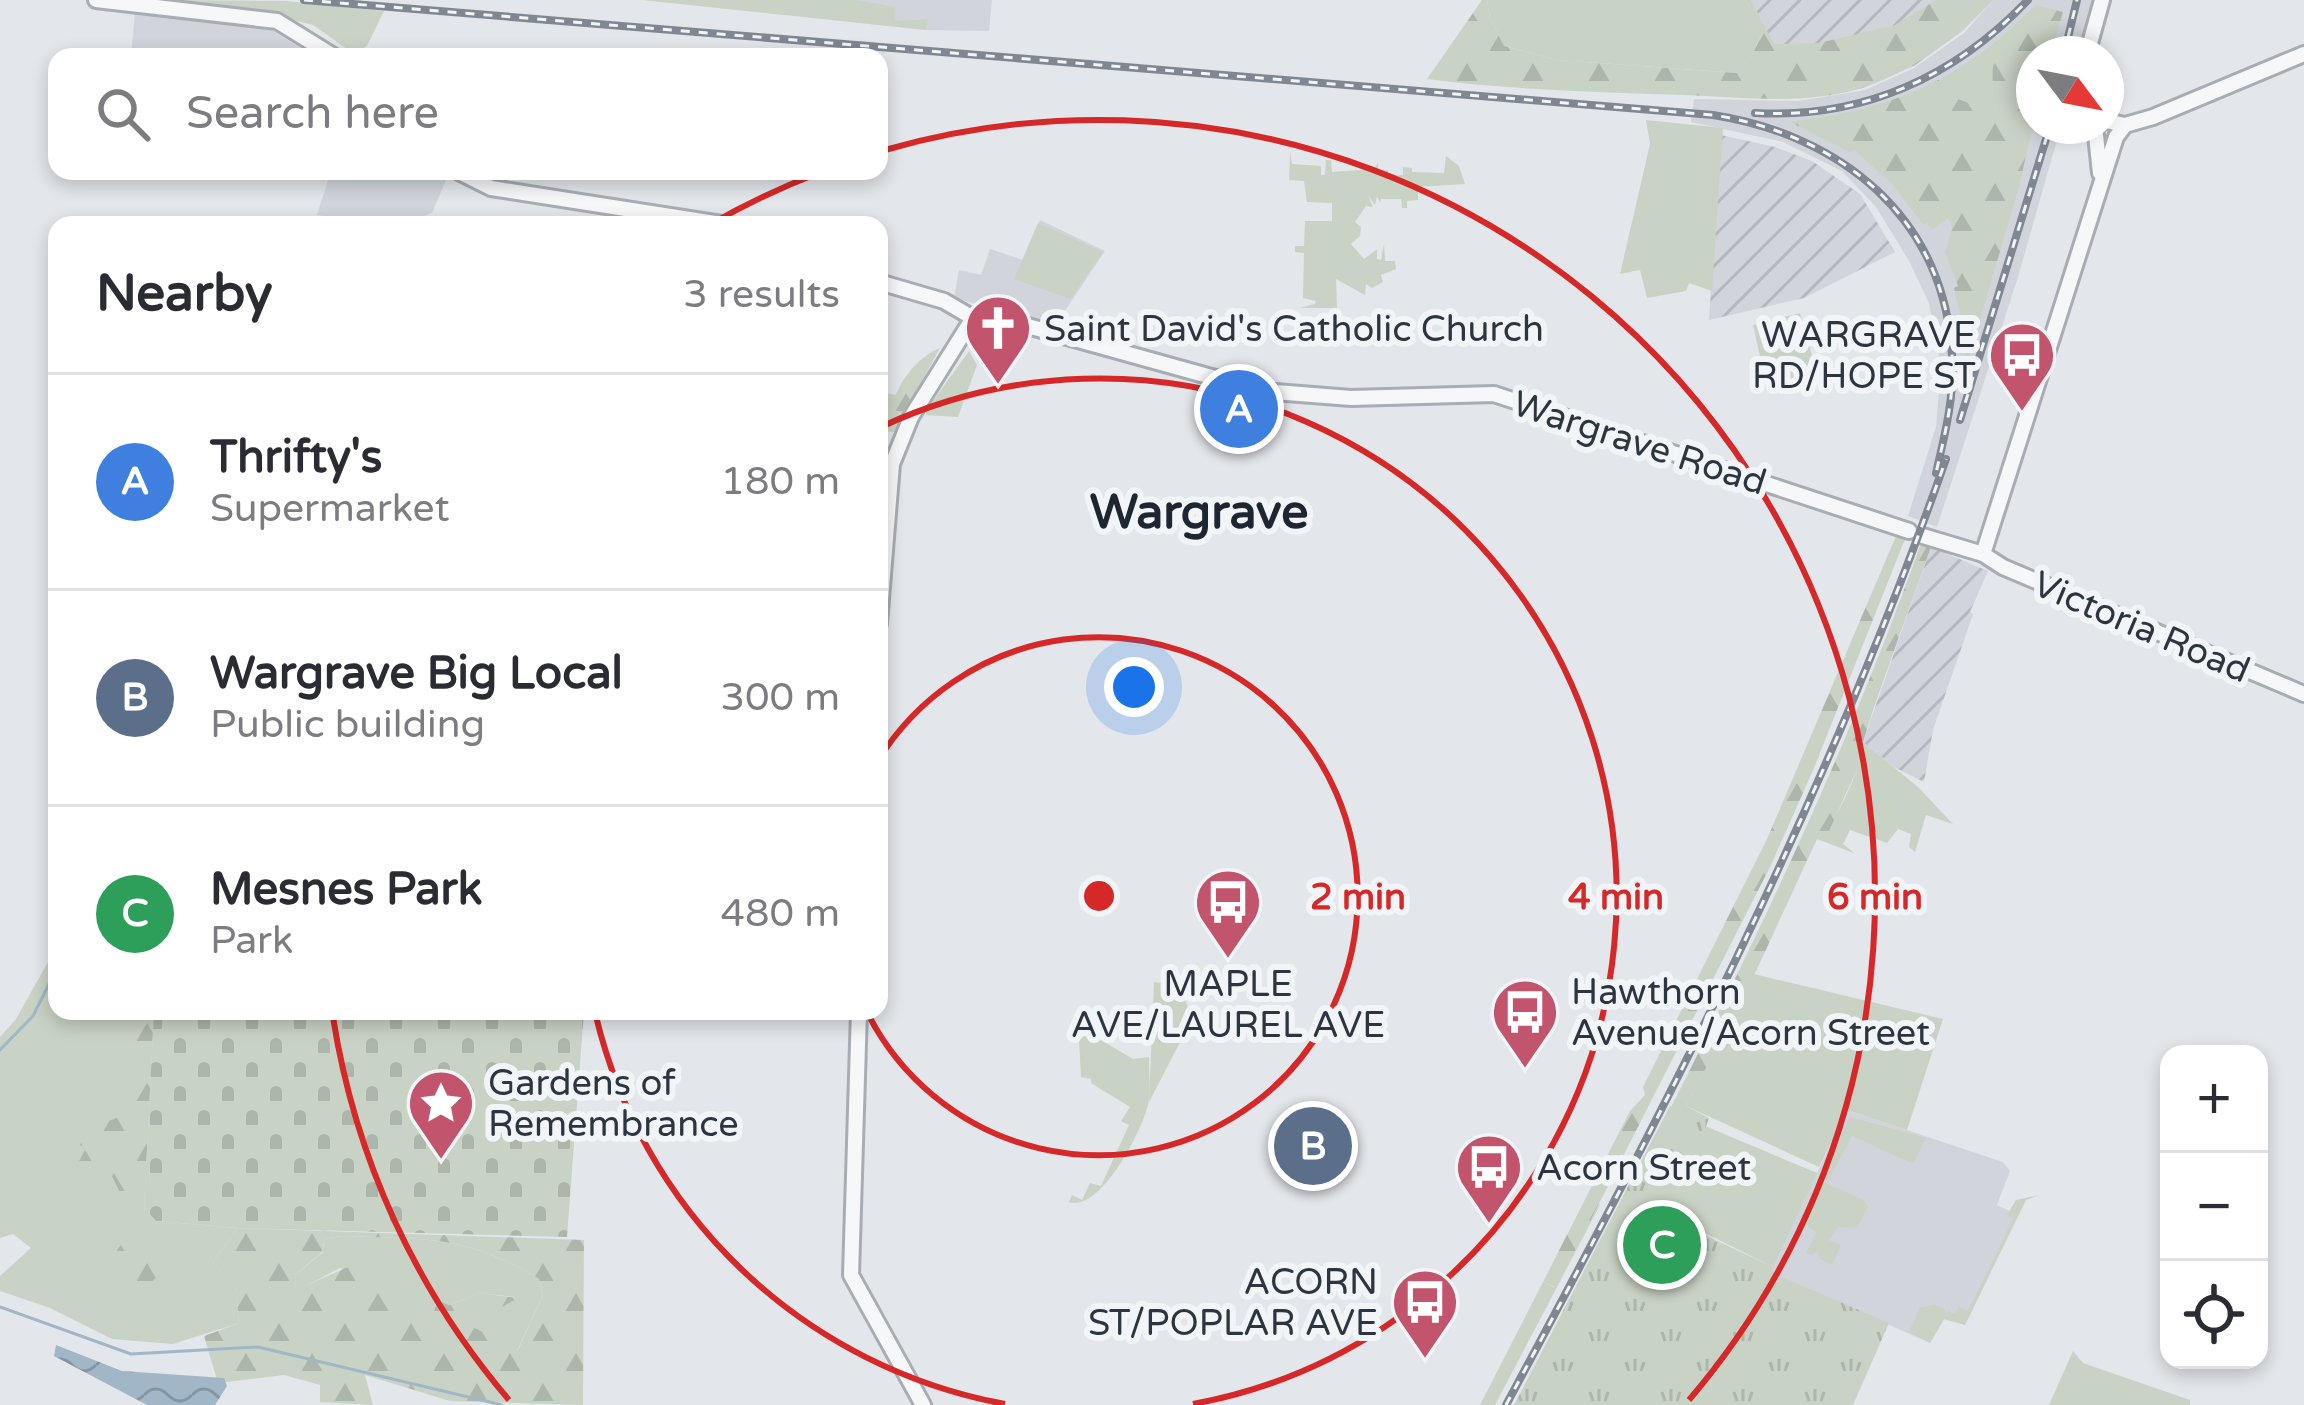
<!DOCTYPE html>
<meta charset="utf-8">
<style>
:root{--surface:#fff;--page:#f2f2f3;--text:#2b2b33;--muted:#7c7c81;--line:#e1e1e2;--accent:#c2546d}
body{margin:0;font-family:"Varela Round",sans-serif;background:var(--page);color:var(--text)}
.controls{position:absolute;right:36px;bottom:36px;display:grid;overflow:hidden;border-radius:24px;box-shadow:0 6px 18px #0003}
.controls button{width:108px;height:108px;display:grid;place-items:center;padding:0;border:0;border-bottom:3px solid var(--line);background:var(--surface);color:var(--text);font:60px sans-serif}
.compass{position:absolute;left:2016px;top:36px;width:108px;height:108px;border-radius:50%;background:var(--surface);box-shadow:0 6px 18px #0003;rotate:122deg}
.you{position:absolute;left:1134px;top:687px;width:42px;height:42px;margin:-30px;border:9px solid #fff;border-radius:50%;background:#1a73e8;box-shadow:0 0 0 18px #1a73e833}
.badge{display:grid;place-items:center;width:78px;height:78px;border-radius:50%;background:var(--accent);color:#fff;font-size:39px;font-weight:700}
.pin{position:absolute;translate:-50% -50%;border:6px solid #fff;box-shadow:0 3px 12px #0006}
.list{margin:0;padding:0;list-style:none}
h2{display:flex;justify-content:space-between;align-items:center;height:156px;margin:0;padding:0 48px;font-size:51px}
h2 small{font-size:39px;font-weight:400;color:var(--muted)}
.list li{display:grid;grid-template-columns:78px 1fr auto;gap:36px;align-items:center;box-sizing:border-box;height:216px;padding:0 48px;border-top:3px solid var(--line)}
.list b{display:block;font-size:45px;white-space:nowrap}
.list p{margin:0;font-size:39px;white-space:nowrap;color:var(--muted)}
.list em{font-size:39px;font-style:normal;color:var(--muted)}
.icon{flex:none;width:66px;height:66px;fill:none;stroke:currentColor;stroke-width:2;stroke-linecap:round;stroke-linejoin:round}
.map{position:relative;flex:none;width:2304px;height:1405px;overflow:hidden}
.search{position:absolute;background:var(--surface);box-shadow:0 6px 18px #0003;left:48px;top:48px;width:840px;height:132px;display:flex;align-items:center;gap:30px;box-sizing:border-box;padding:0 42px;border-radius:24px;color:var(--muted);font-size:45px}
.panel{position:absolute;background:var(--surface);box-shadow:0 6px 18px #0003;left:48px;top:216px;width:840px;height:804px;border-radius:24px}
.map>svg:first-child{display:block}
</style>
<div class="map">
<svg width="2304" height="1405" viewBox="0 0 2304 1405">
<defs>
<pattern id="industrial-furrows" width="10" height="10" patternUnits="userSpaceOnUse" patternTransform="scale(3)"><rect width="10" height="10" fill="#d1d5db"/><path d="M-1 1l2-2M0 10L10 0M9 11l2-2" fill="none" stroke="#b4b7bd"/></pattern>
<pattern id="forest-firs" width="22" height="20" patternUnits="userSpaceOnUse" patternTransform="scale(3)"><rect width="22" height="20" fill="#c9d3c5"/><path d="M5 1l3.5 6h-7zM16 11l3.5 6h-7z" fill="#adb6aa"/></pattern>
<pattern id="cemetery-stones" width="16" height="16" patternUnits="userSpaceOnUse" patternTransform="scale(3)"><rect width="16" height="16" fill="#c9d3c5"/><path d="M2 7V4a2 2 0 0 1 4 0v3zM10 15v-3a2 2 0 0 1 4 0v3z" fill="#adb6aa"/></pattern>
<pattern id="park-tufts" width="24" height="20" patternUnits="userSpaceOnUse" patternTransform="scale(3)"><rect width="24" height="20" fill="#c9d3c5"/><path d="M3 7l-1-3M5 7V3M7 7l1-3M15 17l-1-3M17 17v-4M19 17l1-3" fill="none" stroke="#adb6aa"/></pattern>
<pattern id="water-waves" width="16" height="10" patternUnits="userSpaceOnUse" patternTransform="scale(3)"><rect width="16" height="10" fill="#a1b6c6"/><path d="M0 5q4-4 8 0t8 0" fill="none" stroke="#8395a2"/></pattern>
</defs>
<rect width="100%" height="100%" fill="#e3e6ea"/>
<path fill="#d1d5db" d="M 643,0 L 992,0 L 989,31 L 926,30 Z
M 1993,0 L 2094,0 L 2080,54 L 2034,54 L 2034,126 L 2061,126 L 2018,277 L 1937,527 L 1908,516 L 1936,427 L 1941,368 L 1929,303 L 1909,261 L 1876,207 L 1842,171 L 1783,142 L 1691,122 L 1694,99 L 1799,101 L 1865,90 L 1914,68 L 1964,33 Z
M 135,11 L 272,30 L 315,57 L 131,57 Z
M 331,171 L 441,171 L 446,180 L 432,213 L 424,216 L 420,225 L 324,225 L 324,216 L 317,215 Z
M 1040,220 L 1105,251 L 1056,324 L 954,298 L 959,270 L 981,275 L 990,249 L 1023,260 Z
M 1847,1110 L 2003,1162 L 2010,1171 L 1997,1205 L 2018,1215 L 1965,1325 L 1944,1319 L 1930,1343 L 1771,1272 L 1703,1128 L 1817,1173 Z"/>
<path fill="url(#industrial-furrows)" d="M 1745,0 L 1993,0 L 1963,31 L 1914,66 L 1863,88 L 1799,99 Z
M 1721,135 L 1775,147 L 1812,161 L 1860,194 L 1895,252 L 1804,298 L 1709,320 Z
M 1931,547 L 1988,571 L 1970,612 L 1973,614 L 1933,730 L 1924,782 L 1894,767 L 1863,742 Z"/>
<path fill="#c9d3c5" d="M 181,0 L 286,1 L 384,11 L 367,46 L 354,54 L 313,25 L 268,14 Z
M 643,0 L 856,0 L 896,7 L 895,21 L 928,19 L 926,30 Z
M 1487,0 L 1745,0 L 1763,31 L 1753,53 L 1738,73 L 1557,60 L 1504,46 L 1490,18 Z
M 1994,54 L 1992,103 L 1975,105 L 1943,94 L 1941,89 Z
M 1646,120 L 1723,128 L 1712,291 L 1689,283 L 1686,291 L 1647,298 L 1640,270 L 1620,274 L 1650,144 Z
M 1290,153 L 1292,164 L 1321,166 L 1321,175 L 1325,175 L 1326,160 L 1331,160 L 1332,172 L 1374,169 L 1378,163 L 1378,171 L 1388,170 L 1388,175 L 1403,175 L 1403,167 L 1412,168 L 1412,172 L 1444,173 L 1446,156 L 1459,166 L 1465,184 L 1418,187 L 1418,200 L 1407,201 L 1407,208 L 1402,208 L 1401,199 L 1381,199 L 1380,203 L 1377,196 L 1375,205 L 1368,195 L 1373,207 L 1366,206 L 1355,222 L 1361,227 L 1360,236 L 1351,244 L 1364,259 L 1377,249 L 1377,259 L 1381,260 L 1384,244 L 1385,261 L 1395,261 L 1396,269 L 1381,275 L 1383,282 L 1372,288 L 1366,284 L 1365,295 L 1336,279 L 1337,308 L 1300,308 L 1315,304 L 1316,301 L 1303,298 L 1304,253 L 1295,252 L 1295,246 L 1304,246 L 1305,221 L 1332,221 L 1332,203 L 1307,202 L 1304,181 L 1289,180 Z
M 1038,223 L 1103,252 L 1070,299 L 1014,279 Z
M 1800,313 L 1814,363 L 1810,388 L 1768,392 L 1753,325 Z
M 969,351 L 977,365 L 958,417 L 926,415 L 925,412 Z
M 1863,742 L 1918,787 L 1953,824 L 1926,815 L 1915,852 L 1909,847 L 1911,834 L 1898,829 L 1887,843 L 1850,830 L 1843,844 L 1854,853 L 1817,839 C 1835,827 1863,764 1863,742 Z
M 57,946 L 57,1011 L 154,1011 L 144,1208 L 156,1221 L 238,1228 L 213,1262 L 235,1285 L 239,1323 L 173,1344 L 112,1339 L 50,1308 L 0,1291 L 0,1276 L 31,1248 L 13,1234 L 0,1238 L 0,1037 L 16,1019 Z
M 1754,974 L 1943,1019 L 1907,1130 L 1847,1110 L 1819,1167 L 1686,1106 Z
M 1089,1033 L 1133,1059 L 1149,1057 C 1149,1072 1151,1092 1148,1105 C 1141,1132 1101,1212 1069,1202 L 1072,1195 L 1082,1200 L 1090,1183 L 1101,1186 L 1129,1125 L 1121,1121 L 1130,1107 L 1091,1083 L 1091,1079 L 1081,1077 L 1079,1040 Z
M 1850,1117 L 1926,1138 L 1913,1164 L 1852,1136 L 1829,1180 L 1821,1176 Z
M 1705,1126 L 1817,1173 L 1773,1267 L 1675,1218 Z
M 1819,1180 L 1864,1200 L 1868,1207 L 1857,1229 L 1838,1227 L 1829,1240 L 1841,1245 L 1832,1265 L 1820,1259 L 1818,1251 L 1811,1255 L 1806,1253 L 1816,1232 L 1799,1220 Z
M 2040,1195 L 2026,1200 L 1965,1325 L 1944,1319 L 1930,1343 L 1909,1332 L 1920,1307 L 1935,1305 L 1945,1310 L 1946,1315 L 1948,1311 L 1954,1314 L 1959,1307 L 1968,1311 L 2013,1219 L 2007,1215 L 2016,1200 Z
M 1600,1203 L 1599,1207 L 1495,1405 L 1480,1405 L 1543,1282 L 1554,1287 Z
M 341,1236 C 424,1239 467,1235 539,1279 L 543,1295 L 517,1351 L 468,1325 L 515,1297 L 479,1293 L 449,1305 L 340,1268 L 296,1291 L 295,1275 L 323,1252 L 324,1239 Z
M 2073,1351 L 2083,1363 L 2190,1400 L 2190,1405 L 2049,1405 Z"/>
<path fill="url(#forest-firs)" fill-rule="evenodd" d="M 1482,0 L 1487,0 L 1490,18 L 1504,46 L 1557,60 L 1737,73 L 1753,53 L 1763,31 L 1745,0 L 1751,0 L 1774,44 L 1819,43 L 1895,25 L 1936,0 L 1993,0 C 1957,38 1916,69 1865,87 C 1808,106 1742,97 1683,95 C 1597,92 1512,90 1427,79 Z
M 2036,5 L 2063,12 L 2050,54 L 2034,54 L 2034,120 L 2019,187 L 1966,367 L 1964,331 L 1954,288 L 1958,286 L 1945,253 L 1952,227 L 1948,218 L 1932,230 L 1927,223 L 1923,225 L 1892,184 L 1854,150 L 1851,153 L 1790,122 C 1899,107 1958,82 2036,5 ZM 1993,55 L 1992,103 L 1975,105 L 1943,94 L 1941,89 Z
M 940,348 L 894,432 L 879,431 L 879,368 L 886,379 L 881,392 L 896,395 C 903,376 921,355 940,348 Z
M 1896,536 L 1905,539 L 1814,768 L 1771,865 L 1578,1245 L 1555,1287 L 1543,1282 L 1630,1111 L 1645,1095 L 1643,1087 L 1767,839 Z
M 1921,543 L 1931,547 L 1874,707 L 1863,742 L 1863,756 L 1829,831 L 1817,839 L 1751,982 L 1686,1106 L 1670,1196 L 1517,1405 C 1663,1123 1815,843 1921,543 Z
M 121,1011 L 154,1011 L 144,1208 L 122,1197 L 110,1172 L 83,1176 L 76,1167 L 85,1150 L 83,1146 L 64,1141 L 59,1136 L 67,1126 C 82,1122 103,1125 116,1118 C 141,1104 144,1062 135,1037 C 132,1027 124,1020 121,1011 Z
M 238,1228 L 584,1240 L 583,1405 L 450,1401 L 365,1375 L 373,1405 L 320,1402 L 320,1385 L 284,1375 L 218,1383 L 204,1336 L 239,1323 L 235,1286 L 213,1262 ZM 341,1236 C 424,1239 468,1235 539,1279 L 543,1295 L 518,1350 L 469,1325 L 518,1298 L 479,1293 L 449,1305 L 350,1266 L 296,1290 L 295,1275 L 323,1251 L 324,1239 Z
M114 1262a24 24 0 1 1 48 0a24 24 0 1 1-48 0Z"/>
<path fill="url(#cemetery-stones)" d="M 154,1011 L 584,1011 L 567,1237 L 238,1228 L 156,1221 L 144,1208 Z"/>
<path fill="url(#park-tufts)" d="M 1154,982 C 1179,984 1190,999 1190,1023 L 1149,1102 Z
M 1670,1106 L 1686,1106 L 1709,1118 L 1675,1218 L 1679,1223 L 1773,1267 L 1772,1272 L 1780,1276 L 1889,1323 L 1853,1405 L 1514,1405 Z"/>
<path fill="url(#water-waves)" d="M 56,1345 L 122,1371 L 224,1378 L 227,1386 L 215,1405 L 147,1405 L 54,1356 Z"/>
<g fill="none" stroke-linecap="round" stroke-linejoin="round">
<path stroke="#a1b6c6" stroke-width="3" d="M 0,1050 L 33,1016 L 57,968
M 0,1307 L 131,1354 L 258,1347 L 502,1405"/>
<g stroke="#a8adb4" stroke-width="20">
<path id="tertiary" d="M 96,0 L 277,21 L 335,57
M 2087,54 L 2102,0
M 2106,121 L 2125,125 L 2153,117 L 2304,54
M 2095,126 L 2100,173
M 457,171 L 491,188 L 728,225
M 879,282 L 944,301 L 973,318 L 1024,325 L 1262,391 L 1351,398 L 1494,394 L 1909,531
M 1923,536 L 1983,554 L 2003,567 L 2304,694
M 1983,554 L 2116,137 L 2125,125
M 879,624 L 892,464 L 911,417 L 973,318
M 859,1011 L 851,1275 L 923,1405"/>
</g>
<use href="#tertiary" stroke="#f5f7f8" stroke-width="14"/>
<g stroke="#7e8792" stroke-width="8">
<path id="rail" d="M 304,0 L 1713,115 C 1841,135 1944,217 1952,355 C 1955,395 1945,434 1936,473
M 2064,54 L 2077,0
M 1755,113 C 1862,119 1955,77 2028,0
M 1960,420 L 2050,126
M 1506,1405 C 1671,1099 1831,788 1946,459"/>
</g>
<use href="#rail" stroke="#f2f5f7" stroke-width="3" stroke-dasharray="9" stroke-linecap="butt"/>
</g>
<g fill="none" stroke="#d62828" stroke-width="6">
<path d="M879 759A259 259 0 1 1 867 1012"/>
<path d="M1005 1404A517 517 0 0 1 595 1012M881 427A517 517 0 1 1 1193 1404"/>
<path d="M509 1400A776 776 0 0 1 333 1017M711 224A776 776 0 0 1 821 172M885 150A776 776 0 0 1 1689 1400"/>
</g>
<defs>
<g id="church-pin" transform="scale(3.45)"><path d="M0 17L-7.5 6A9.5 9.5 0 1 1 7.5 6Z" fill="#c2546d" stroke="#f2f5f7"/><path d="M-1.2-6h2.4v3.5h3.3v2.4h-3.3V6h-2.4V-.1h-3.3v-2.4h3.3Z" fill="#fff"/></g>
<g id="bus-pin" transform="scale(3.45)"><path d="M0 17L-7.5 6A9.5 9.5 0 1 1 7.5 6Z" fill="#c2546d" stroke="#f2f5f7"/><path d="M-5-6H5V4H4V6H2V4H-2V6H-4V4H-5ZM-3.5-4V0h7V-4ZM-3.5 1.2v1.5H-2V1.2ZM2 1.2v1.5H3.5V1.2Z" fill="#fff"/></g>
<g id="sight-pin" transform="scale(3.45)"><path d="M0 17L-7.5 6A9.5 9.5 0 1 1 7.5 6Z" fill="#c2546d" stroke="#f2f5f7"/><path d="M0-6L1.8-2.2L6-1.7L2.9 1.2L3.7 5.4L0 3.3L-3.7 5.4L-2.9 1.2L-6-1.7L-1.8-2.2Z" fill="#fff"/></g>
</defs>
<g fill-rule="evenodd">
<use href="#church-pin" x="998" y="328"/>
<use href="#bus-pin" x="2022" y="355"/>
<use href="#bus-pin" x="1228" y="902"/>
<use href="#bus-pin" x="1525" y="1012"/>
<use href="#sight-pin" x="441" y="1103"/>
<use href="#bus-pin" x="1489" y="1167"/>
<use href="#bus-pin" x="1425" y="1302"/>
</g>
<g text-anchor="middle" stroke-width="12" stroke-linejoin="round" paint-order="stroke">
<g font-size="36" fill="#2c3540" stroke="#f2f5f7" text-anchor="start">
<text x="1044" y="341">Saint David's Catholic Church</text>
<text x="1976" y="347" text-anchor="end">WARGRAVE<tspan x="1976" dy="41">RD/HOPE ST</tspan></text>
<text x="1228" y="996" text-anchor="middle">MAPLE<tspan x="1228" dy="41">AVE/LAUREL AVE</tspan></text>
<text x="1571" y="1004">Hawthorn<tspan x="1571" dy="41">Avenue/Acorn Street</tspan></text>
<text x="488" y="1095">Gardens of<tspan x="488" dy="41">Remembrance</tspan></text>
<text x="1536" y="1180">Acorn Street</text>
<text x="1378" y="1294" text-anchor="end">ACORN<tspan x="1378" dy="41">ST/POPLAR AVE</tspan></text>
</g>
<g font-size="36" fill="#2c3540" stroke="#f2f5f7">
<text transform="translate(1640 442) rotate(18)" y="13">Wargrave Road</text>
<text transform="translate(2142 626) rotate(23)" y="13">Victoria Road</text>
</g>
<g font-size="48" font-weight="bold" fill="#1e2631" stroke="#f2f5f7">
<text x="1199" y="528">Wargrave</text>
</g>
</g>
<circle cx="1099" cy="896" r="18" fill="#d62828" stroke="#f2f5f7" stroke-width="6"/>
<g font-size="36" text-anchor="middle" font-weight="bold" fill="#d62828" stroke="#f2f5f7" stroke-width="12" stroke-linejoin="round" paint-order="stroke">
<text x="1358" y="909">2 min</text>
<text x="1616" y="909">4 min</text>
<text x="1875" y="909">6 min</text>
</g>
</svg>
<div class="controls">
<button>+</button>
<button>−</button>
<button><svg class="icon" aria-label="locate" viewBox="0 0 24 24"><circle cx="12" cy="12" r="6"/><path d="M12 2v4M12 18v4M2 12h4M18 12h4"/></svg></button>
</div>
<svg class="compass" viewBox="-18 -18 36 36"><path d="M0-13l5 13h-10z" fill="#e53935"/><path d="M0 13l5-13h-10z" fill="#7c7c81"/></svg>
<div class="you"></div>
<div class="pin badge" style="left:1239px;top:409px;background:#3f7fe0">A</div>
<div class="pin badge" style="left:1313px;top:1146px;background:#5c6f8a">B</div>
<div class="pin badge" style="left:1662px;top:1245px;background:#2e9e5b">C</div>
<div class="search"><svg class="icon" aria-label="search" viewBox="0 0 24 24"><circle cx="10" cy="10" r="6"/><path d="M15 15l6 6"/></svg>Search here</div>
<section class="panel">
<h2>Nearby<small>3 results</small></h2>
<ul class="list">
<li><span class="badge" style="background:#3f7fe0">A</span><div><b>Thrifty's</b><p>Supermarket</p></div><em>180 m</em></li>
<li><span class="badge" style="background:#5c6f8a">B</span><div><b>Wargrave Big Local</b><p>Public building</p></div><em>300 m</em></li>
<li><span class="badge" style="background:#2e9e5b">C</span><div><b>Mesnes Park</b><p>Park</p></div><em>480 m</em></li>
</ul>
</section>
</div>
